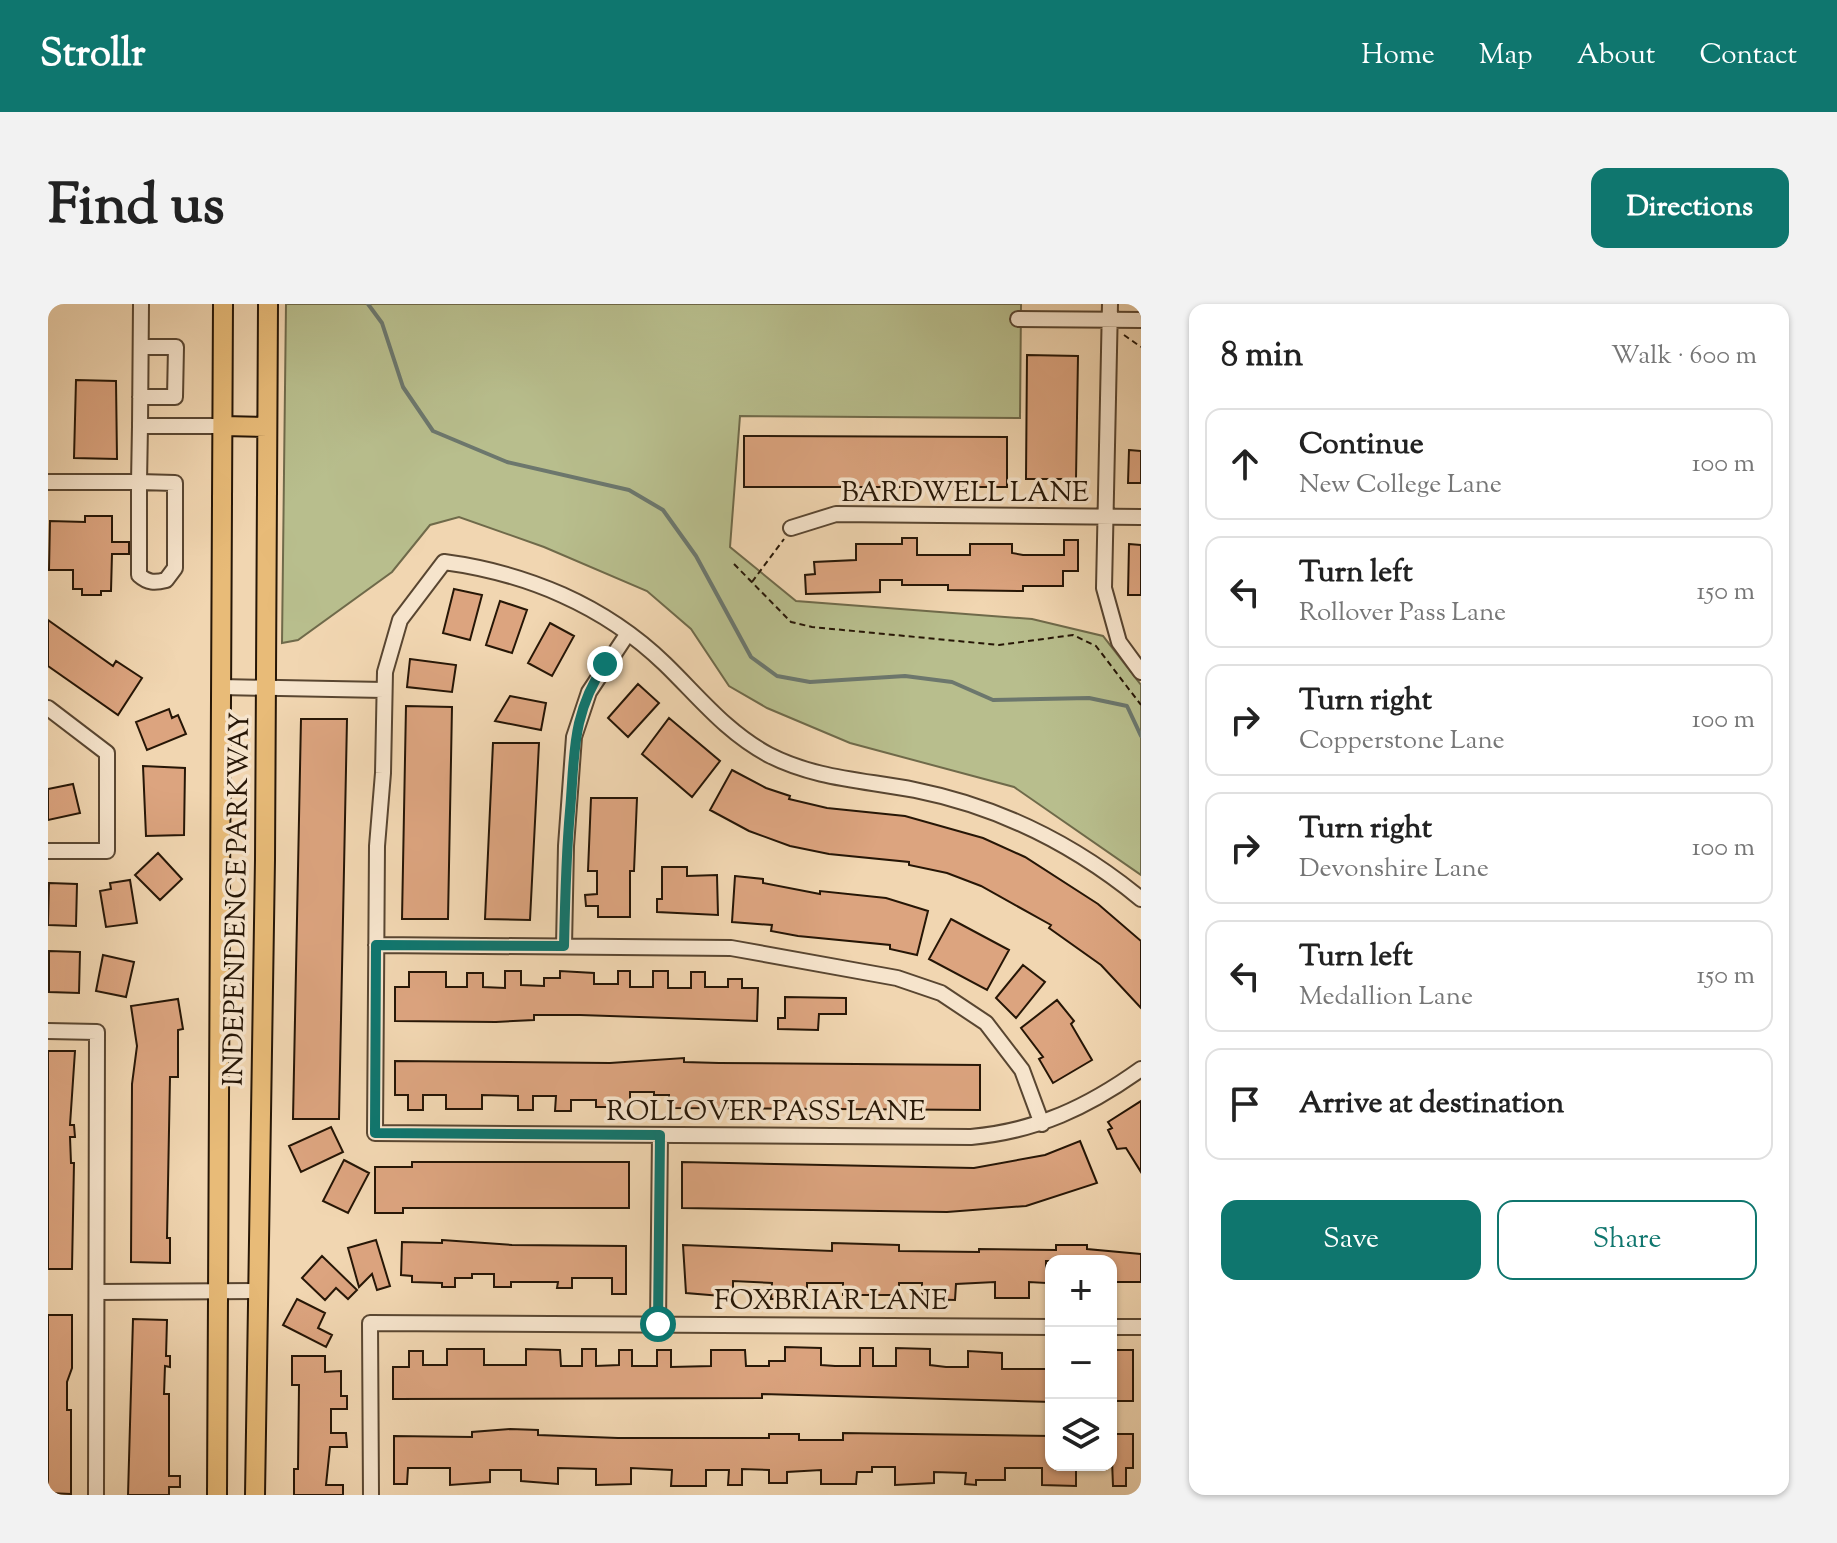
<!DOCTYPE html>
<meta charset="utf-8">
<style>
:root{--surface:#fff;--page:#f2f2f2;--text:#222;--muted:#767676;--line:#e0e0e0;--accent:#0f766e}
body{margin:0;font-family:"Sorts Mill Goudy",serif;background:var(--page);color:var(--text)}
.controls{position:absolute;right:24px;bottom:24px;display:grid;overflow:hidden;border-radius:16px;box-shadow:0 2px 6px #0004}
.controls button{width:72px;height:72px;display:grid;place-items:center;padding:0;border:0;border-bottom:2px solid var(--line);background:var(--surface);color:var(--text);font:40px sans-serif}
.stop{position:absolute;width:24px;height:24px;margin:-18px;border:6px solid #0f766e;border-radius:50%;background:#fff}
.stop.end{background:#0f766e;border-color:#fff;box-shadow:0 2px 8px #0008}
.list{margin:0;padding:0;list-style:none}
h2{display:flex;justify-content:space-between;align-items:center;height:104px;margin:0;padding:0 32px;font-size:34px}
h2 small{font-size:26px;font-weight:400;color:var(--muted)}
.list li{display:grid;grid-template-columns:52px 1fr auto;gap:24px;align-items:center;box-sizing:border-box;height:112px;margin:0 16px 16px;padding:0 16px;border:2px solid var(--line);border-radius:16px}
.list b{display:block;font-size:30px;white-space:nowrap}
.list p{margin:0;font-size:26px;white-space:nowrap;color:var(--muted)}
.list em{font-size:26px;font-style:normal;color:var(--muted)}
.actions{display:flex;gap:16px;padding:24px 32px}
.actions a{flex:1;padding:18px 0;border:2px solid var(--accent);border-radius:16px;text-align:center;font-size:28px;color:var(--accent)}
.actions .main{background:var(--accent);color:#fff}
.icon{flex:none;width:44px;height:44px;fill:none;stroke:currentColor;stroke-width:2;stroke-linecap:round;stroke-linejoin:round}
.map{position:relative;flex:none;width:1093px;height:1191px;overflow:hidden;border-radius:16px}
header{display:flex;align-items:center;gap:48px;box-sizing:border-box;height:112px;padding:0 40px;background:var(--accent);color:#fff}
header strong{font-size:38px}
nav{display:flex;gap:44px;margin-inline-start:auto;font-size:28px}
.intro{display:flex;align-items:center;justify-content:space-between;box-sizing:border-box;height:192px;padding:0 48px}
h1{margin:0;font-size:56px}
.button{padding:20px 36px;border-radius:16px;background:var(--accent);color:#fff;font-size:28px;font-weight:700}
main{display:flex;gap:48px;padding:0 48px}
aside{flex:1;background:var(--surface);border-radius:16px;box-shadow:0 2px 6px #0004}
.map>svg:first-child{display:block}
</style>
<header>
<strong>Strollr</strong>
<nav><a>Home</a><a>Map</a><a>About</a><a>Contact</a></nav>
</header>
<div class="intro"><h1>Find us</h1><a class="button">Directions</a></div>
<main>
<div class="map">
<svg width="1093" height="1191" viewBox="0 0 1093 1191">
<rect width="100%" height="100%" fill="#f1d6b1"/>
<filter id="stains"><feTurbulence type="fractalNoise" baseFrequency=".0025" numOctaves="4"/><feColorMatrix values="0 0 0 0 .2 0 0 0 0 .09 0 0 0 0 .02 0 0 0 .5 -.17"/></filter>
<radialGradient id="worn" r=".72"><stop offset=".6" stop-color="#630" stop-opacity="0"/><stop offset="1" stop-color="#630" stop-opacity=".3"/></radialGradient>
<path fill="#b8be8d" stroke="#6f6a4a" stroke-width="2" d="M 238,0 L 973,0 L 972,114 L 692,112 L 682,243 L 748,297 L 984,315 L 1055,332 L 1093,381 L 1093,571 L 966,483 L 802,439 L 719,404 L 681,382 L 643,325 L 599,287 L 496,243 L 411,213 L 382,221 L 344,268 L 250,336 L 234,339 Z"/>
<g fill="none" stroke-linecap="round" stroke-linejoin="round">
<path stroke="#6c776d" stroke-width="4" d="M 320,0 L 334,19 L 355,83 L 385,127 L 459,158 L 581,186 L 615,206 L 648,252 L 703,353 L 729,372 L 762,378 L 857,372 L 904,378 L 945,396 L 1041,394 L 1079,402 L 1093,432"/>
</g>
<path fill="#dca47f" stroke="#261606" stroke-width="2" d="M 979,51 L 1030,52 L 1028,175 L 978,175 Z
M 28,76 L 68,77 L 69,155 L 26,154 Z
M 696,132 L 959,133 L 959,183 L 696,183 Z
M 1081,146 L 1093,147 L 1093,179 L 1080,179 Z
M 37,212 L 64,212 L 64,238 L 81,238 L 81,250 L 64,250 L 63,287 L 53,287 L 53,291 L 34,291 L 34,285 L 25,285 L 25,266 L 1,266 L 2,217 L 37,218 Z
M 854,234 L 869,234 L 869,251 L 922,251 L 922,240 L 964,240 L 964,249 L 975,251 L 1016,251 L 1016,236 L 1030,236 L 1030,267 L 1015,267 L 1015,282 L 975,282 L 975,287 L 900,286 L 900,281 L 854,281 L 854,276 L 832,276 L 832,288 L 758,290 L 757,271 L 767,270 L 766,258 L 808,256 L 808,240 L 854,240 Z
M 1081,240 L 1093,241 L 1093,291 L 1080,291 Z
M 406,285 L 434,291 L 422,336 L 395,329 Z
M 452,297 L 479,306 L 464,349 L 438,341 Z
M 0,316 L 65,362 L 68,357 L 94,374 L 70,411 L 0,362 Z
M 502,319 L 526,332 L 504,372 L 480,359 Z
M 362,355 L 408,361 L 404,388 L 359,383 Z
M 590,380 L 611,399 L 580,433 L 560,414 Z
M 462,392 L 498,399 L 493,426 L 447,417 Z
M 358,402 L 404,403 L 400,615 L 354,615 Z
M 121,405 L 124,414 L 130,411 L 138,430 L 99,446 L 88,418 Z
M 621,414 L 672,457 L 644,493 L 594,450 Z
M 253,415 L 299,415 L 291,815 L 245,815 Z
M 445,439 L 491,439 L 482,616 L 437,615 Z
M 95,462 L 137,464 L 136,531 L 98,532 Z
M 684,466 L 718,484 L 742,492 L 741,495 L 779,504 L 857,512 L 935,534 L 977,553 L 1050,600 L 1093,637 L 1093,704 L 1053,661 L 1001,624 L 1003,621 L 933,582 L 899,569 L 861,561 L 861,558 L 781,550 L 742,542 L 701,527 L 662,506 Z
M 25,480 L 32,509 L 0,516 L 0,485 Z
M 543,494 L 589,494 L 586,567 L 582,567 L 582,613 L 550,613 L 550,602 L 538,602 L 537,591 L 549,590 L 549,567 L 540,567 Z
M 110,549 L 134,575 L 112,596 L 87,571 Z
M 614,563 L 639,563 L 639,572 L 669,571 L 670,611 L 609,608 L 609,595 L 614,595 Z
M 687,572 L 715,575 L 715,579 L 772,590 L 772,587 L 838,594 L 880,607 L 869,651 L 842,645 L 842,641 L 750,632 L 723,627 L 724,621 L 684,618 Z
M 82,576 L 89,619 L 58,623 L 52,587 L 63,585 L 62,579 Z
M 1,579 L 29,580 L 28,622 L 0,621 Z
M 903,615 L 961,646 L 939,686 L 881,655 Z
M 1,647 L 32,648 L 31,689 L 1,688 Z
M 55,651 L 86,658 L 78,693 L 48,687 Z
M 975,661 L 997,678 L 968,714 L 948,694 Z
M 457,667 L 473,667 L 473,681 L 496,682 L 496,674 L 512,674 L 512,667 L 546,669 L 546,680 L 570,680 L 570,667 L 582,667 L 582,683 L 605,683 L 605,667 L 620,667 L 620,684 L 643,684 L 643,668 L 657,668 L 657,683 L 680,683 L 680,675 L 694,675 L 694,684 L 710,684 L 709,717 L 532,711 L 486,711 L 486,716 L 448,718 L 347,717 L 347,683 L 361,683 L 361,668 L 398,668 L 398,683 L 419,683 L 419,669 L 435,669 L 435,683 L 457,684 Z
M 737,693 L 798,694 L 798,710 L 771,710 L 770,726 L 730,725 L 730,714 L 737,714 Z
M 130,695 L 135,725 L 130,726 L 130,773 L 122,773 L 119,934 L 122,934 L 122,959 L 83,958 L 84,780 L 89,742 L 83,702 Z
M 1009,696 L 1026,717 L 1023,720 L 1044,756 L 1005,779 L 991,755 L 995,753 L 973,724 Z
M 0,747 L 27,747 L 22,821 L 26,821 L 27,833 L 22,833 L 23,859 L 26,859 L 24,965 L 0,965 Z
M 636,754 L 636,758 L 671,759 L 932,761 L 932,806 L 621,804 L 621,791 L 606,791 L 606,788 L 582,788 L 582,803 L 548,803 L 548,796 L 523,796 L 523,807 L 507,807 L 508,792 L 485,792 L 485,806 L 470,806 L 470,792 L 434,791 L 434,805 L 398,805 L 398,791 L 375,791 L 375,806 L 360,806 L 360,791 L 347,791 L 347,757 L 562,759 Z
M 1093,797 L 1093,868 L 1078,844 L 1069,845 L 1060,826 L 1064,824 L 1060,818 Z
M 283,823 L 295,848 L 253,868 L 241,842 Z
M 1032,837 L 1049,879 L 978,902 L 899,908 L 634,904 L 634,858 L 926,864 L 997,851 Z
M 296,856 L 321,869 L 300,909 L 275,897 Z
M 364,858 L 581,858 L 581,904 L 355,904 L 355,909 L 327,909 L 327,863 L 364,863 Z
M 328,936 L 342,982 L 329,986 L 324,970 L 311,983 L 300,944 Z
M 394,936 L 464,941 L 578,942 L 578,990 L 564,990 L 564,974 L 524,974 L 524,984 L 509,984 L 510,978 L 463,978 L 463,983 L 446,983 L 446,970 L 424,970 L 424,974 L 407,974 L 407,983 L 394,983 L 394,979 L 364,978 L 364,972 L 353,971 L 354,938 L 394,939 Z
M 784,939 L 851,941 L 851,947 L 931,948 L 931,945 L 1008,946 L 1008,941 L 1039,941 L 1039,945 L 1093,950 L 1093,978 L 1063,978 L 1063,957 L 998,957 L 998,979 L 981,978 L 981,994 L 947,994 L 947,978 L 908,980 L 907,996 L 874,995 L 874,979 L 851,979 L 851,991 L 795,991 L 795,979 L 759,979 L 759,995 L 723,995 L 724,979 L 685,977 L 685,993 L 638,989 L 635,941 L 784,947 Z
M 274,952 L 309,986 L 300,995 L 288,984 L 277,996 L 254,974 Z
M 249,995 L 277,1009 L 270,1024 L 284,1031 L 278,1043 L 235,1021 Z
M 0,1011 L 24,1011 L 24,1064 L 19,1078 L 19,1106 L 23,1106 L 23,1190 L 0,1189 Z
M 85,1015 L 119,1016 L 118,1052 L 122,1052 L 122,1063 L 117,1062 L 116,1090 L 121,1090 L 121,1172 L 132,1172 L 132,1183 L 121,1183 L 121,1191 L 80,1191 Z
M 737,1043 L 773,1044 L 773,1061 L 787,1062 L 812,1062 L 812,1044 L 825,1044 L 825,1062 L 848,1062 L 848,1044 L 882,1045 L 882,1061 L 898,1063 L 920,1063 L 920,1047 L 954,1049 L 954,1065 L 1003,1065 L 1003,1098 L 714,1090 L 714,1094 L 345,1095 L 345,1063 L 361,1063 L 361,1047 L 375,1047 L 375,1061 L 399,1061 L 399,1045 L 436,1045 L 436,1061 L 478,1061 L 478,1045 L 512,1046 L 513,1062 L 534,1062 L 534,1045 L 548,1045 L 548,1062 L 571,1061 L 571,1046 L 584,1046 L 584,1062 L 609,1062 L 609,1046 L 623,1046 L 623,1063 L 663,1062 L 663,1046 L 697,1046 L 698,1062 L 721,1062 L 721,1057 L 737,1057 Z
M 1065,1046 L 1085,1046 L 1085,1097 L 1063,1097 Z
M 244,1052 L 277,1052 L 277,1068 L 293,1067 L 293,1092 L 299,1092 L 299,1105 L 283,1105 L 283,1129 L 298,1129 L 299,1143 L 282,1143 L 278,1181 L 295,1181 L 295,1191 L 246,1191 L 246,1165 L 250,1165 L 251,1081 L 244,1081 Z
M 462,1125 L 490,1126 L 490,1131 L 570,1134 L 721,1134 L 721,1130 L 751,1130 L 751,1136 L 795,1136 L 795,1129 L 1003,1132 L 1003,1161 L 1028,1161 L 1028,1182 L 994,1181 L 994,1164 L 957,1164 L 957,1176 L 928,1176 L 928,1181 L 917,1180 L 918,1169 L 886,1168 L 886,1179 L 847,1181 L 847,1163 L 824,1163 L 824,1168 L 809,1168 L 808,1180 L 773,1180 L 773,1166 L 739,1168 L 739,1179 L 721,1179 L 721,1166 L 694,1165 L 694,1181 L 680,1181 L 681,1166 L 658,1166 L 658,1182 L 623,1182 L 624,1166 L 583,1164 L 583,1180 L 548,1181 L 548,1165 L 510,1164 L 510,1180 L 473,1177 L 473,1166 L 442,1166 L 442,1178 L 402,1181 L 402,1164 L 360,1164 L 359,1180 L 346,1180 L 346,1132 L 424,1133 L 424,1128 Z
M 1063,1130 L 1085,1130 L 1085,1164 L 1078,1164 L 1078,1182 L 1065,1182 Z"/>
<g fill="none" stroke-linecap="round" stroke-linejoin="round">
<g stroke="#594631" stroke-width="18">
<path id="minor" d="M 1062,0 L 1056,284 L 1071,338 L 1093,368
M 970,15 L 1093,16
M 92,93 L 127,93 L 128,43 L 93,43
M 92,122 L 93,0
M 0,178 L 91,178 L 92,122 L 176,122
M 91,178 L 127,179 L 127,264 L 118,276 C 107,279 100,279 91,271 Z
M 743,224 L 788,210 L 1093,213
M 172,383 L 336,386
M 0,404 L 59,449 L 59,547 L 0,547
M 1093,595 C 1026,540 952,503 867,486 C 816,476 768,475 721,451 C 678,428 651,393 617,360 C 556,301 478,269 396,258 L 352,316 L 337,368 L 335,469 L 329,542 L 327,829 L 923,833 C 989,827 1040,803 1093,765
M 328,641 L 683,644 L 849,674 L 893,689 L 938,719 L 974,766 L 994,820
M 516,642 L 518,542 L 526,433 L 541,388 L 580,329
M 0,727 L 49,728 L 48,1191
M 49,988 L 212,987
M 610,1020 L 612,831
M 1063,1023 L 1093,1023
M 323,1191 L 322,1019 L 1003,1023"/>
</g>
<g stroke="#261606" stroke-width="22">
<path id="major" d="M 176,122 L 219,123
M 169,1191 L 175,0
M 207,1191 L 217,556 L 220,0"/>
</g>
<path stroke="#261606" stroke-width="2" stroke-dasharray="6 4" stroke-linecap="butt" d="M 1076,31 L 1093,43
M 686,260 L 743,318 L 764,323 L 951,341 L 1025,331 L 1048,342 L 1093,401
M 704,278 L 736,235"/>
<use href="#minor" stroke="#f6e4cc" stroke-width="14"/>
<use href="#major" stroke="#e8bb78" stroke-width="18"/>
</g>
<g fill="none" stroke-linecap="round" stroke-linejoin="round">
<path stroke="#0f766e" stroke-width="10" d="M 557,360 C 523,411 527,450 522,507 C 518,552 517,597 516,642 L 328,641 L 327,829 L 612,831 L 610,1020"/>
</g>
<g text-anchor="middle" stroke-width="7" stroke-linejoin="round" paint-order="stroke">
<g font-size="28" fill="#261606" stroke="#f6e4cc">
<text x="917" y="197">BARDWELL LANE</text>
<text transform="translate(187 595) rotate(-89)" y="10">INDEPENDENCE PARKWAY</text>
<text x="718" y="816">ROLLOVER PASS LANE</text>
<text x="783" y="1005">FOXBRIAR LANE</text>
</g>
</g>
<rect width="100%" height="100%" filter="url(#stains)"/>
<rect width="100%" height="100%" fill="url(#worn)"/>
</svg>
<div class="controls">
<button>+</button>
<button>−</button>
<button><svg class="icon" aria-label="layers" viewBox="0 0 24 24"><path d="M12 4l9 5-9 5-9-5zM3 14l9 5 9-5"/></svg></button>
</div>
<div class="stop" style="left:610px;top:1020px"></div>
<div class="stop end" style="left:557px;top:360px"></div>
</div>
<aside>
<h2>8 min<small>Walk · 600 m</small></h2>
<ul class="list">
<li><svg class="icon" aria-label="ahead" viewBox="0 0 24 24"><path d="M12 20V5M6 11l6-6 6 6"/></svg><div><b>Continue</b><p>New College Lane</p></div><em>100 m</em></li>
<li><svg class="icon" aria-label="left" viewBox="0 0 24 24"><path d="M17 20v-9H6M10 6l-5 5 5 5"/></svg><div><b>Turn left</b><p>Rollover Pass Lane</p></div><em>150 m</em></li>
<li><svg class="icon" aria-label="right" viewBox="0 0 24 24"><path d="M7 20v-9h11M14 6l5 5-5 5"/></svg><div><b>Turn right</b><p>Copperstone Lane</p></div><em>100 m</em></li>
<li><svg class="icon" aria-label="right" viewBox="0 0 24 24"><path d="M7 20v-9h11M14 6l5 5-5 5"/></svg><div><b>Turn right</b><p>Devonshire Lane</p></div><em>100 m</em></li>
<li><svg class="icon" aria-label="left" viewBox="0 0 24 24"><path d="M17 20v-9H6M10 6l-5 5 5 5"/></svg><div><b>Turn left</b><p>Medallion Lane</p></div><em>150 m</em></li>
<li><svg class="icon" aria-label="arrive" viewBox="0 0 24 24"><path d="M6 21V4h12l-3 4 3 4H6"/></svg><div><b>Arrive at destination</b></div></li>
</ul>
<div class="actions"><a class="main">Save</a><a>Share</a></div>
</aside>
</main>
